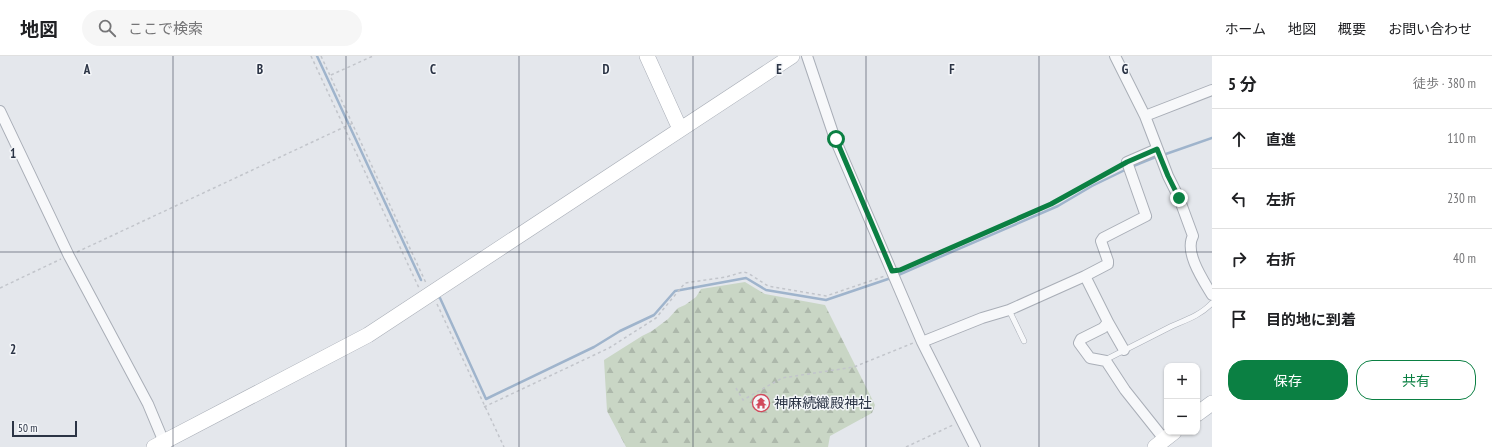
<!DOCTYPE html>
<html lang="ja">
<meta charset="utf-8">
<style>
:root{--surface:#fff;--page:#f6f6f6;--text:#202124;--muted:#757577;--line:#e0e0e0;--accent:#0b8043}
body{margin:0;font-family:"PT Sans Narrow","Noto Sans JP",sans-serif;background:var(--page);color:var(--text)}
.controls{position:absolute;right:12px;bottom:12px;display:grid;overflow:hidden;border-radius:8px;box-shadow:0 1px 3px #0004}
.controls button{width:36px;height:36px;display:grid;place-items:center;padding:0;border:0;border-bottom:1px solid var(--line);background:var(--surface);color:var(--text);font:20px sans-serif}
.scale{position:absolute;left:12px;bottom:10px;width:65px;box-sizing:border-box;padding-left:4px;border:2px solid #2b3445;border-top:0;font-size:11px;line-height:14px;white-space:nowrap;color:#2b3445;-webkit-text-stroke:3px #f4f6f9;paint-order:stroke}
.stop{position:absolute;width:12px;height:12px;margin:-9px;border:3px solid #0b8043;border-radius:50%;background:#fff}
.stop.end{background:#0b8043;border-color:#fff;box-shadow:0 1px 4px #0008}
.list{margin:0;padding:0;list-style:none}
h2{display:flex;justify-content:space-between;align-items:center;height:52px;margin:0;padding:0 16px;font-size:17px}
h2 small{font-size:13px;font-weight:400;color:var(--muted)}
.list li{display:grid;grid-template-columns:26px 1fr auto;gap:12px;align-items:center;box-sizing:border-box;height:60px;padding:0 16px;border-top:1px solid var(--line)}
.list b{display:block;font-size:15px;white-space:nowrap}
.list em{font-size:13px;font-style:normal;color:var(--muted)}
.actions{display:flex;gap:8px;padding:12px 16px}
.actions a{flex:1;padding:9px 0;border:1px solid var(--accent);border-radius:16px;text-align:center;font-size:14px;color:var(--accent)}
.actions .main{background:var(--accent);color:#fff}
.icon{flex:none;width:22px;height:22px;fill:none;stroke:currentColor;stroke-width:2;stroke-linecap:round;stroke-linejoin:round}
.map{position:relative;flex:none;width:1212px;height:391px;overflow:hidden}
header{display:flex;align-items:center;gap:24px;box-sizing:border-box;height:56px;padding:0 20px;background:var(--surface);border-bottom:1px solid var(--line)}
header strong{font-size:19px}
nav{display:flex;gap:22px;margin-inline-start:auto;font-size:14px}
.search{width:280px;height:36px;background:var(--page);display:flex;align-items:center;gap:10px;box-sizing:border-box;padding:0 14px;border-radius:22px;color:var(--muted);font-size:15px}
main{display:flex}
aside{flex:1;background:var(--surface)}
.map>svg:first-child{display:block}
</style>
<header>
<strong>地図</strong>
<div class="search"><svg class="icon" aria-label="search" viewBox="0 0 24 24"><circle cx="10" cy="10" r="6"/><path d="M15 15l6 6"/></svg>ここで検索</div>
<nav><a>ホーム</a><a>地図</a><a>概要</a><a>お問い合わせ</a></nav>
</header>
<main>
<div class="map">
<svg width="1212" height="391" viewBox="0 0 1212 391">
<defs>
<pattern id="forest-firs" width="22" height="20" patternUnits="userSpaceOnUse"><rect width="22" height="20" fill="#c9d6c5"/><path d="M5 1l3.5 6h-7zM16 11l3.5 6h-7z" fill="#adb8ab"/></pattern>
</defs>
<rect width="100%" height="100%" fill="#e4e7ec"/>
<path fill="url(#forest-firs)" d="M 745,226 L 765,238 L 825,249 L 875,349 L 872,357 L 830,380 L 828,391 L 626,391 L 607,355 L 604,304 L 642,280 L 652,275 L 668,263 L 678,252 L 685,249 L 696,241 L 701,233 Z"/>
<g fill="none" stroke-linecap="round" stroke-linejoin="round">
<path stroke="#9fb4cc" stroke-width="2.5" d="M 317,0 L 421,224
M 1163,99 L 1212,82
M 1131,111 L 1158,100
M 896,220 L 1058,150 L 1092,130 L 1127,113
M 438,241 L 440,242 L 486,343 L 594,291 L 620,275 L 654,259 L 675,235 L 746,222 L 766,234 L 826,244 L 891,222"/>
<g stroke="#a9aeb7" stroke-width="6">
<path id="lane" d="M 1009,254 L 1024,285
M 1106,305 L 1109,302 L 1172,270 C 1186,264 1201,259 1212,247"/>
</g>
<g stroke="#a9aeb7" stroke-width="12">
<path id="street" d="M 807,0 L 835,83 L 922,286 L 975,391
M 1115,0 L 1145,60 L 1168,120 L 1179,142 L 1193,180 C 1184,196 1203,224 1212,239
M 0,55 L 69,200 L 148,348 L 166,391
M 1145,60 L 1212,34
M 1157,93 L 1127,106 L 1146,160 L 1103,182 L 1101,185 L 1108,205 L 1108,208 L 1085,220 L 1108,266 L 1103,272 L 1081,283 L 1079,287 L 1090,302 L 1106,305 L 1125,334 L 1164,383
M 1108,266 L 1124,294
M 922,286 L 982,262 L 1009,254 L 1085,220"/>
</g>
<g stroke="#a9aeb7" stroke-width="16">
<path id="secondary" d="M 647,0 L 680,73
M 1197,358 L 1212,347
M 154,391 L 368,279 L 792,0
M 1155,391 L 1174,376"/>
</g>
<path stroke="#c2c5cb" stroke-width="1.5" stroke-dasharray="3 3" stroke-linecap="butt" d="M 311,0 L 419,232
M 321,0 L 426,227
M 331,19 L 373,0
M 77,196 L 353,67
M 901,213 L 1051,148 L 1118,111
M 0,232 L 61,203
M 437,248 L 504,391
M 736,332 L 743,344 L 782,322 L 854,311 L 913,287
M 484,351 L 609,292 L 656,262 L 685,227 L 726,221 L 743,216 L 748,217 L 768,230 L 826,240 L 885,220
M 906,391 L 953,369"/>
<use href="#lane" stroke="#f7f8fa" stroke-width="5"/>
<use href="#street" stroke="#f7f8fa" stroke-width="10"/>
<use href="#secondary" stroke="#fff" stroke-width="15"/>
</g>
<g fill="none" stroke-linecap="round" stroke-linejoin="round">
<path stroke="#0b8043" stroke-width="5" d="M 836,83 L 892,215 L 900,214 L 1051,148 L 1127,106 L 1157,93 L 1168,120 L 1179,142"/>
</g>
<path fill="none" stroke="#2b3445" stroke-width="1" stroke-opacity="0.55" d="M 173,0 L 173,391M 346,0 L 346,391M 519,0 L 519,391M 693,0 L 693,391M 866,0 L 866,391M 1039,0 L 1039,391M 0,196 L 1212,196"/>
<defs>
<g id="temple-ring" transform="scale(0.9)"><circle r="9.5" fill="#f4f6f9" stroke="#d1495b" stroke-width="1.5"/><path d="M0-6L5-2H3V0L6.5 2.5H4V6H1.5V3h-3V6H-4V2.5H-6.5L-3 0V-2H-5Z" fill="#d1495b"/></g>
</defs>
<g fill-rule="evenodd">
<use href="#temple-ring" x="761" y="347"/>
</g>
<g text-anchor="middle" stroke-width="3" stroke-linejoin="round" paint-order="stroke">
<g font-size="14" fill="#2b3445" stroke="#f4f6f9" text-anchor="start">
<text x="774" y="352">神麻続織殿神社</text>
</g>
</g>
<g font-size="13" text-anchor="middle" font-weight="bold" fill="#2b3445" stroke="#f4f6f9" stroke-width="3" stroke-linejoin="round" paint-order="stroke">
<text x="87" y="18">A</text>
<text x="260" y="18">B</text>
<text x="433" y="18">C</text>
<text x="606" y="18">D</text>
<text x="779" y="18">E</text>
<text x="952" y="18">F</text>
<text x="1125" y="18">G</text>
<text x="13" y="102">1</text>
<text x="13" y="298">2</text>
</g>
</svg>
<div class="controls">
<button>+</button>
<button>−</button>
</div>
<div class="scale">50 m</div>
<div class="stop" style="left:836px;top:83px"></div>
<div class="stop end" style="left:1179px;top:142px"></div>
</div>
<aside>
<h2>5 分<small>徒歩 · 380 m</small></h2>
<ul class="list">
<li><svg class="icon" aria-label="ahead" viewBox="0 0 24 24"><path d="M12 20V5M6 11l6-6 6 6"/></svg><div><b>直進</b></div><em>110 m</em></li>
<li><svg class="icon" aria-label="left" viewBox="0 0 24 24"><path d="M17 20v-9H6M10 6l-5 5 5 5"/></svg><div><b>左折</b></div><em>230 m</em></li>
<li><svg class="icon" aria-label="right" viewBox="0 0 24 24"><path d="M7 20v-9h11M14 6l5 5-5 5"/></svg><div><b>右折</b></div><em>40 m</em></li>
<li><svg class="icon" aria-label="arrive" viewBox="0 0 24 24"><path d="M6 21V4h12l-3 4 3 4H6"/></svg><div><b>目的地に到着</b></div></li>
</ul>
<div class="actions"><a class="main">保存</a><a>共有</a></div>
</aside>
</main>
